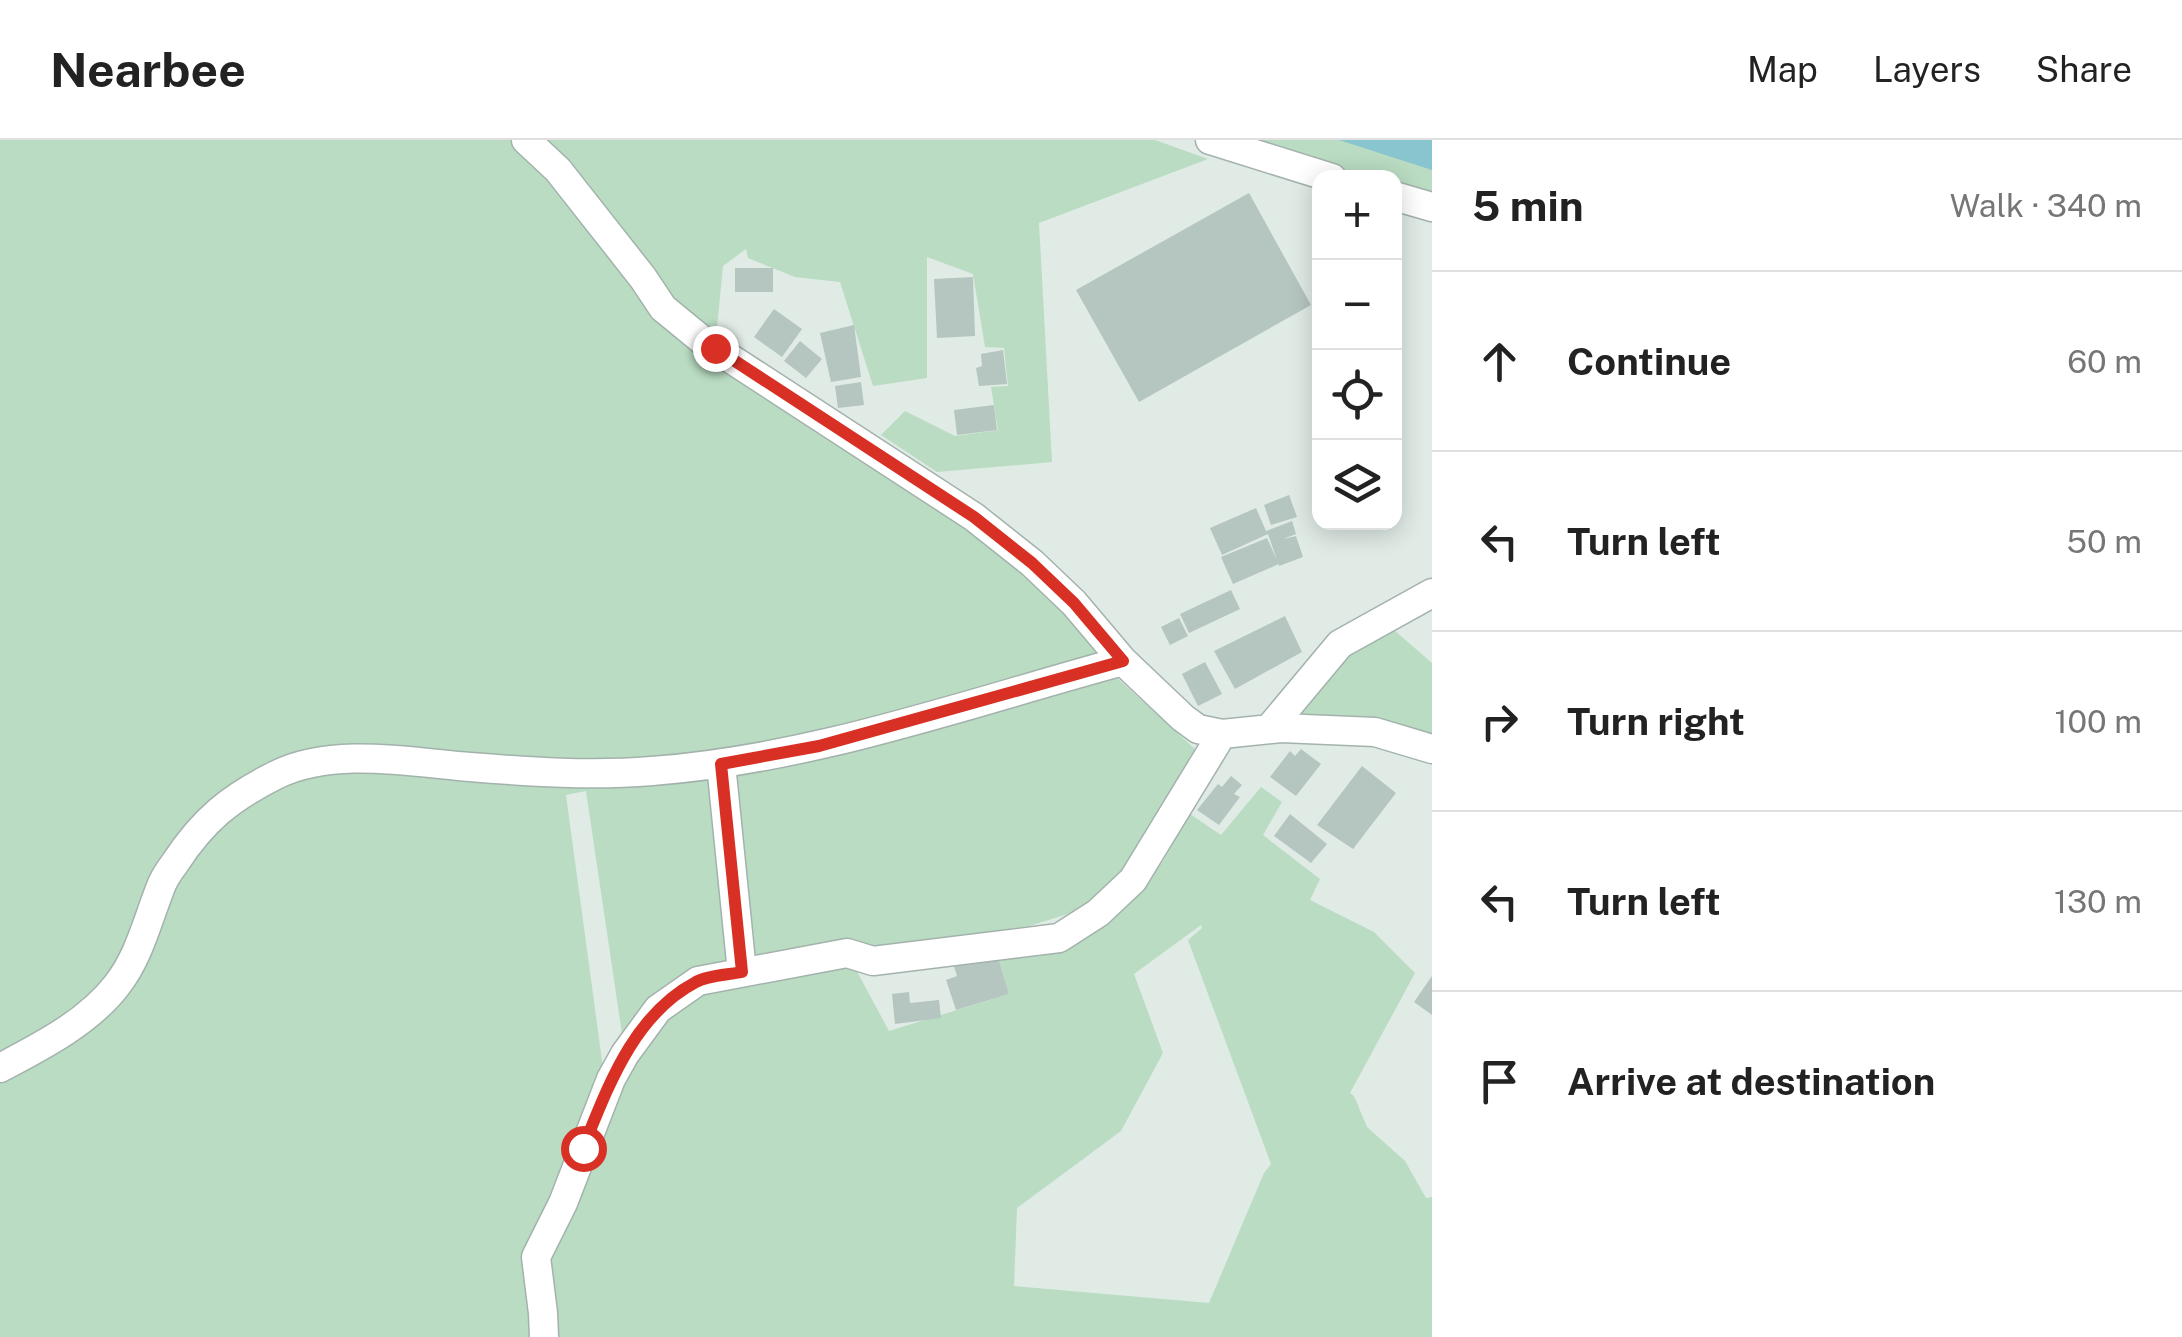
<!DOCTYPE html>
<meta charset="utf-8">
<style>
:root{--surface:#fff;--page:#f2f2f2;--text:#222;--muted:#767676;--line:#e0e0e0}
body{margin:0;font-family:"Public Sans",sans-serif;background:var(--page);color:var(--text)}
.controls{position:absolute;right:30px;top:30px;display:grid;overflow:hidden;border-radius:20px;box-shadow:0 5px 25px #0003}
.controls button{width:90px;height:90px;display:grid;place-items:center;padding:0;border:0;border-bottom:2px solid var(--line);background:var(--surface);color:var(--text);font:50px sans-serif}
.stop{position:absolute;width:30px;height:30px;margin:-22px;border:8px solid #d93025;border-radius:50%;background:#fff}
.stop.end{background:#d93025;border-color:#fff;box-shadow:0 2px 10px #0008}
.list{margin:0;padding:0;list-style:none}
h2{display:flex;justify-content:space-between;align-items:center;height:130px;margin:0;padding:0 40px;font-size:42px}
h2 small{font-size:32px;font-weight:400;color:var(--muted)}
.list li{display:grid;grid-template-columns:65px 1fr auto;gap:30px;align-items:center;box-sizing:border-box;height:180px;padding:0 40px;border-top:2px solid var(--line)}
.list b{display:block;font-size:38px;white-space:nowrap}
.list em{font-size:32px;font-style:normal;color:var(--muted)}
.icon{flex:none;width:55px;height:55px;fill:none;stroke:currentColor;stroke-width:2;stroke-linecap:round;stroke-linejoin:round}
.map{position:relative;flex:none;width:1432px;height:1197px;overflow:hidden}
header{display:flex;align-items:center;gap:60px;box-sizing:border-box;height:140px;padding:0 50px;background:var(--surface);border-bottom:2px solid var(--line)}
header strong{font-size:48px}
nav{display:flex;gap:55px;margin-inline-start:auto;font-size:35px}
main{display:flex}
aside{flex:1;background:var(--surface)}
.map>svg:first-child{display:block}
</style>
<header>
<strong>Nearbee</strong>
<nav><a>Map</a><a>Layers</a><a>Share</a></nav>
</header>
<main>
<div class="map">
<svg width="1432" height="1197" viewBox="0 0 1432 1197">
<rect width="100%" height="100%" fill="#e0ebe6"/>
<path fill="#b9dcc2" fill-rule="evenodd" d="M 0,0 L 1155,0 L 1208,19 L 1039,83 L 1052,322 L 937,332 L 881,295 L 905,271 L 955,296 L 998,290 L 991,247 L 1008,246 L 1004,208 L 985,207 L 973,134 L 927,117 L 927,238 L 873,246 L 840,142 L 795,137 L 748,118 L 746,109 L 723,126 L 715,207 L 953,368 L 1094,494 L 1098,525 L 1104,526 L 1197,611 L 1113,760 L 1029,786 L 847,813 L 889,891 L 1009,854 L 996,811 L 1102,779 L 1162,723 L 1190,674 L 1221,695 L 1261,647 L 1282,662 L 1263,695 L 1320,739 L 1310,760 L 1374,792 L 1415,833 L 1350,953 L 1354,956 L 1367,987 L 1405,1021 L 1426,1058 L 1432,1057 L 1432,1197 L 0,1197 ZM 586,651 L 625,914 L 606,950 L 566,655 ZM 1201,785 L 1202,788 L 1188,800 L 1271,1024 L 1264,1033 L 1209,1163 L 1014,1146 L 1017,1068 L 1121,991 L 1163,913 L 1134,834 Z
M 1224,0 L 1432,0 L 1432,56 L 1395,46 L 1394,38 L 1363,37 Z
M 1377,489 L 1394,490 L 1432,523 L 1432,607 L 1286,576 L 1316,543 Z"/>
<path fill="#88c5cf" d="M 1339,0 L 1432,0 L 1432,30 Z"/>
<path fill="#b5c5bf" d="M 1249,53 L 1311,165 L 1139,262 L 1076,150 Z
M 735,128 L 773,128 L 773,152 L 735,152 Z
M 973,137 L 975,196 L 937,198 L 934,139 Z
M 774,169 L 802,189 L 782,217 L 754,197 Z
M 854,185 L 861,237 L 831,242 L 820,193 Z
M 800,201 L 822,219 L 806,238 L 784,221 Z
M 1003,210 L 1007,244 L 979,246 L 976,228 L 982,226 L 981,214 Z
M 861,242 L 864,265 L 838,268 L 835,246 Z
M 994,265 L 997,290 L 957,295 L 954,270 Z
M 1289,355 L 1297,377 L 1271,385 L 1264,365 Z
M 1256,368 L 1266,391 L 1292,381 L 1296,394 L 1283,399 L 1296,396 L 1303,417 L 1279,426 L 1279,424 L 1233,444 L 1221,417 L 1267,398 L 1277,420 L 1268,394 L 1222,415 L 1210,388 Z
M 1231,450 L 1240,469 L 1189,493 L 1180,474 Z
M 1285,476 L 1302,512 L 1235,549 L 1214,511 Z
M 1179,478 L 1188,496 L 1170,505 L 1161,487 Z
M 1205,522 L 1222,554 L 1198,566 L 1182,534 Z
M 1301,609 L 1321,624 L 1296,656 L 1270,637 L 1290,611 L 1295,616 Z
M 1362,626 L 1396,653 L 1353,709 L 1317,685 Z
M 1231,636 L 1242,645 L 1234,654 L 1240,657 L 1219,685 L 1197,670 L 1218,644 L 1222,647 Z
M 1290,674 L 1327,704 L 1311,723 L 1274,696 Z
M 996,811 L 1009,854 L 956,870 L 946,840 L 957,836 L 953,823 Z
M 1432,836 L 1432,875 L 1414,862 Z
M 909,852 L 910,863 L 939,860 L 941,878 L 895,884 L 892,854 Z"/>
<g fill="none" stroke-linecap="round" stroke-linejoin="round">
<g stroke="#a3b2ad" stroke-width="31">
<path id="minor" d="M 526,0 L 558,30 L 643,138 L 663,168 L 702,200 L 974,377 L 1032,423 L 1074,463 L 1123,521 L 1183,578 L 1198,589 L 1222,594 L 1281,588 L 1375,592 L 1432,609
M 1210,0 L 1332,38
M 1394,56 L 1432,67
M 1269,589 L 1340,504 L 1432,453
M 721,624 L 742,832
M 0,928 C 40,907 89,882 117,845 C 139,817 147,782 160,749 C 163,739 169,731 175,723 C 203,680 230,658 276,635 C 333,607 409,622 470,627 C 531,632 591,636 652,631 C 814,619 968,563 1123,521
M 544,1197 L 543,1173 L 536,1117 L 563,1063 L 611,939 L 625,914 L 658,869 L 698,841 L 847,813 L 873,821 L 1059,798 L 1098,773 L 1133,740 L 1222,594"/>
</g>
<use href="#minor" stroke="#fff" stroke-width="28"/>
</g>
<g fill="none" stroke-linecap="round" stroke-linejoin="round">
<path stroke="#d93025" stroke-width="12" d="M 583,1008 C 608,947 633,875 696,842 C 708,835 728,835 742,832 L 721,624 L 819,606 L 1123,521 L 1074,463 L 1032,423 L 974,377 L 715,208"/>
</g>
</svg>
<div class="controls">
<button>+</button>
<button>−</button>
<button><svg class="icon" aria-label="locate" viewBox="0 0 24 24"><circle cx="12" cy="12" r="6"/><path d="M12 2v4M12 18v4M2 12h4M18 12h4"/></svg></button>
<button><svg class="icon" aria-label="layers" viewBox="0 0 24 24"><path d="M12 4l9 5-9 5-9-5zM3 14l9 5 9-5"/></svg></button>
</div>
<div class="stop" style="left:583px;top:1008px"></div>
<div class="stop end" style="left:715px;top:208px"></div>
</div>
<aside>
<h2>5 min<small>Walk · 340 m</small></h2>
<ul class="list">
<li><svg class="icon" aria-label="ahead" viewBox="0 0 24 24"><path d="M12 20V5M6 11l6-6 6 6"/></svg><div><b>Continue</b></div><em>60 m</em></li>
<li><svg class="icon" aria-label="left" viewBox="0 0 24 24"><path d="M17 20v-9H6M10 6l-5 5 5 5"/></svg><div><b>Turn left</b></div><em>50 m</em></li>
<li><svg class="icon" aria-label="right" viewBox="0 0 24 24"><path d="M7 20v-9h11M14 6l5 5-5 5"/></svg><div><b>Turn right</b></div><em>100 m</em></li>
<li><svg class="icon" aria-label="left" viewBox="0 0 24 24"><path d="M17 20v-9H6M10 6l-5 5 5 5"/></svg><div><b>Turn left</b></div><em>130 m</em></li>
<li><svg class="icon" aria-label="arrive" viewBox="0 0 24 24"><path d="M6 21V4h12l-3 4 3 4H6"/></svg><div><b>Arrive at destination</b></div></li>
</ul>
</aside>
</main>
